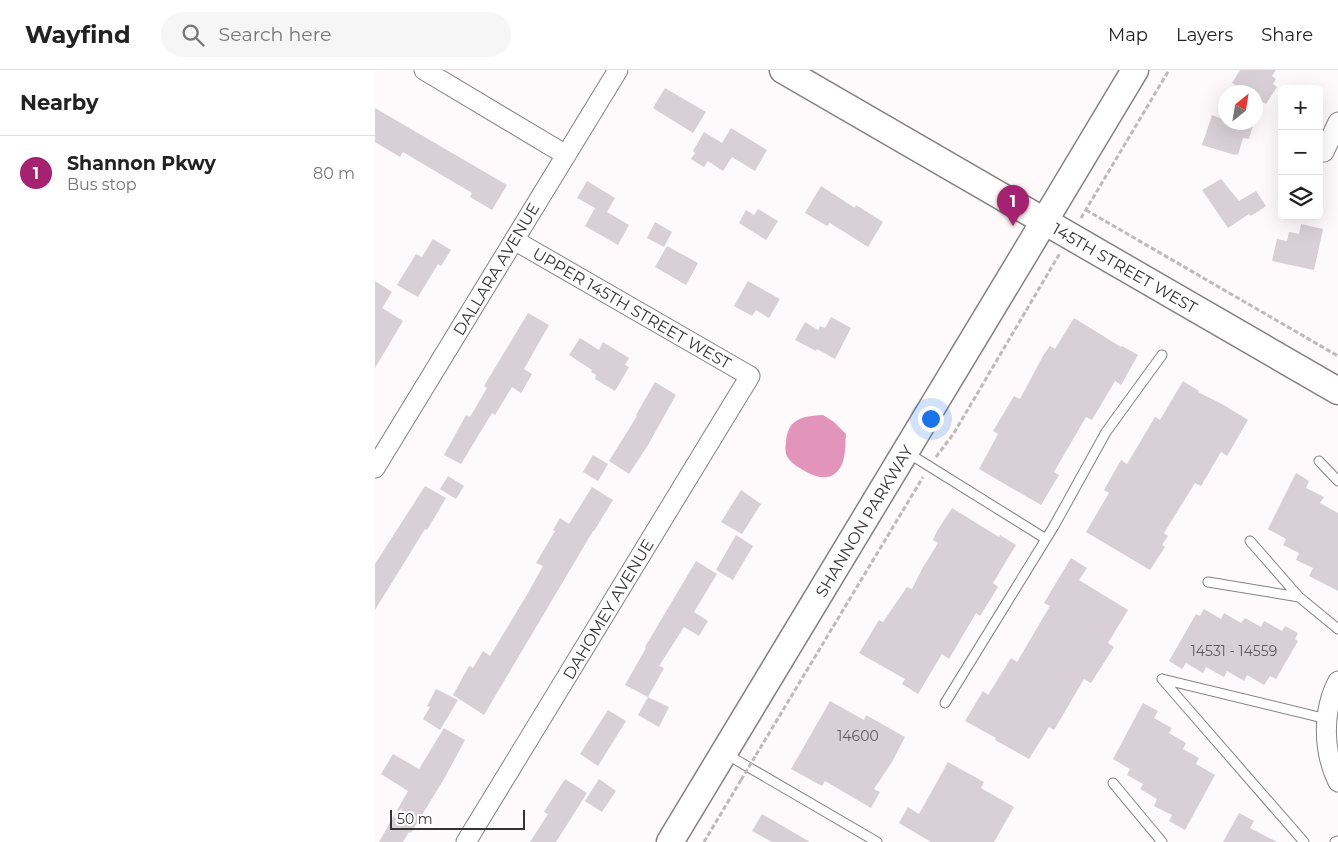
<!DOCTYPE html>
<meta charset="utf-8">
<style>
:root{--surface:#fff;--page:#f6f6f6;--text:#222;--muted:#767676;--line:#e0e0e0;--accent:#a52270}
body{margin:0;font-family:Montserrat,sans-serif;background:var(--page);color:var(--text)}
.controls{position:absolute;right:15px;top:15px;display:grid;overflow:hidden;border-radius:8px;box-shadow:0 5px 20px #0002}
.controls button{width:45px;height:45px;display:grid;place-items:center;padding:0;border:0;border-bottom:1px solid var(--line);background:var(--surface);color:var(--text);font:25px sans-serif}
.compass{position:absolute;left:843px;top:15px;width:45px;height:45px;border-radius:50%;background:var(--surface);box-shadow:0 5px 20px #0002;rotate:30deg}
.scale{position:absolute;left:15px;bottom:12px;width:135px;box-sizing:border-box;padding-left:5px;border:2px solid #353233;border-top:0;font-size:14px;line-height:18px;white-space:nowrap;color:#353233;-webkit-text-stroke:4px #fff;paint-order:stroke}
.you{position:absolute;left:555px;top:348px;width:18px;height:18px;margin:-12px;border:4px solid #fff;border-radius:50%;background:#1a73e8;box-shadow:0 0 0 8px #1a73e833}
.badge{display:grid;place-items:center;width:32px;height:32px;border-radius:50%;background:var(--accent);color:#fff;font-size:16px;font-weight:700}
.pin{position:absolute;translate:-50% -41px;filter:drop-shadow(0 1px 2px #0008)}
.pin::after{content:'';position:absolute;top:26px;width:18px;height:15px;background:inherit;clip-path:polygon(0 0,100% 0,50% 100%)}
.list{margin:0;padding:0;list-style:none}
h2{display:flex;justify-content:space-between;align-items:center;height:65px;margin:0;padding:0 20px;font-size:21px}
h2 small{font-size:16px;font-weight:400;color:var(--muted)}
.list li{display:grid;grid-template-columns:32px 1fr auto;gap:15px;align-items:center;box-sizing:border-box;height:75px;padding:0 20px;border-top:1px solid var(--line)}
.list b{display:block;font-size:19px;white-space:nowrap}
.list p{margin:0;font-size:16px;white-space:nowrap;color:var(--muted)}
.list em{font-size:16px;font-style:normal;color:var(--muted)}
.icon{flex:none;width:28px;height:28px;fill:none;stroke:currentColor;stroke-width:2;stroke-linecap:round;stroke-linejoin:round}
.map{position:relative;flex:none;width:963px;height:772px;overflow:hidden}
header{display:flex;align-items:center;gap:30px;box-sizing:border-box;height:70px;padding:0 25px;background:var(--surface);border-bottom:1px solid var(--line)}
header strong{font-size:24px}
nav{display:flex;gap:28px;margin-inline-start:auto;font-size:18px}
.search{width:350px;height:45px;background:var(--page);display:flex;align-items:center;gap:12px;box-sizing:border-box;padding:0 18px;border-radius:28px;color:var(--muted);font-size:19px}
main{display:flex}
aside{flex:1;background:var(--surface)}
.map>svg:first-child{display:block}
</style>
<header>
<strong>Wayfind</strong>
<div class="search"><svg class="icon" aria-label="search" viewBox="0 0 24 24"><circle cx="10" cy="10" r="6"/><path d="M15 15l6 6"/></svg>Search here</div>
<nav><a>Map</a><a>Layers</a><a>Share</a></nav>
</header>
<main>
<aside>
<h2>Nearby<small></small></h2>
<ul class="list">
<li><span class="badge">1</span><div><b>Shannon Pkwy</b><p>Bus stop</p></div><em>80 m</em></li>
</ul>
</aside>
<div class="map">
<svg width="963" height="772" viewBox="0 0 963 772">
<rect width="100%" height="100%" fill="#fef9fb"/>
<path fill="#e294ba" d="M 448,345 L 459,352 L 471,364 C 470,375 471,389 465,398 C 455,413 440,407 428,400 C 423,397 416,393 413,388 C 410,384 410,377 411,373 C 412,349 427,346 448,345 Z"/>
<path fill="#d8d0d4" d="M 865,0 L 901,0 L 897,6 L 901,9 L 898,14 L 902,17 L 891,34 L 880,28 L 880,22 L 872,22 L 857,13 Z
M 290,18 L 331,42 L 318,63 L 278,38 Z
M 0,38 L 132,115 L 117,140 L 95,127 L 97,123 L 28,82 L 25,87 L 0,72 Z
M 837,45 L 850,50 L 850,52 L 879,52 L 874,69 L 868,68 L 863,85 L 860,84 L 860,85 L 827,75 Z
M 356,58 L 392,80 L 380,101 L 357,87 L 348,101 L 333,91 L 329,97 L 316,89 L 320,83 L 318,81 L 329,62 L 347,73 Z
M 846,109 L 864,131 L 881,121 L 891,136 L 876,146 L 874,144 L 853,158 L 827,120 Z
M 212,111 L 240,128 L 232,142 L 254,155 L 243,175 L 210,156 L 220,138 L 202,128 Z
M 446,116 L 480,138 L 481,135 L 508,152 L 493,177 L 455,153 L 452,156 L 430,143 Z
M 383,139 L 403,151 L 391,170 L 364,153 L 371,140 L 379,145 Z
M 280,152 L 297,162 L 289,177 L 272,168 Z
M 926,154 L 948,159 L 939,200 L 897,191 L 902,169 L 912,171 L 914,162 L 924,164 Z
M 58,169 L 76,180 L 66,196 L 63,194 L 43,227 L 22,215 L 41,184 L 47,187 Z
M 292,176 L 323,193 L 311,215 L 280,197 Z
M 0,211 L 17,222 L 0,250 Z
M 373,211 L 405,229 L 394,248 L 381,240 L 377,246 L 359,236 Z
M 7,238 L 28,251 L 0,298 L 0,250 Z
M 153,243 L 174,255 L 149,299 L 157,304 L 146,323 L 137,317 L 120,345 L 117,343 L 86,394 L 69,385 L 91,345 L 95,347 L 112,318 L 109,316 Z
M 456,247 L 476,258 L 460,289 L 442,279 L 441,281 L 420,270 L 430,252 L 443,260 L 445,256 L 450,258 Z
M 699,248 L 746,277 L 747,276 L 763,285 L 746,315 L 740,311 L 717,350 L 711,347 L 679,402 L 684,405 L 666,435 L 604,399 L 623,364 L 618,361 L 639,326 L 645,329 L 669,284 L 675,276 L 680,279 Z
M 205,268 L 224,280 L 228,272 L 254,288 L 250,295 L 254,297 L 240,321 L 220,309 L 221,305 L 216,302 L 217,300 L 194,285 Z
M 808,311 L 824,321 L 823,322 L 847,334 L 873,350 L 852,386 L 846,382 L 826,416 L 820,413 L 789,463 L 793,466 L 787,475 L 790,477 L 775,500 L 711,462 L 734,423 L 729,420 L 746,390 L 752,394 L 780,347 L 785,350 Z
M 280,312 L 301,325 L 273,375 L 254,404 L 234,391 L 262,346 L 261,345 Z
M 218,385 L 233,394 L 223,411 L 208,402 Z
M 921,403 L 934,411 L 931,418 L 949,427 L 945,433 L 963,443 L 963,521 L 934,506 L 938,498 L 921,490 L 924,483 L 908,475 L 911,469 L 893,459 Z
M 73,406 L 89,416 L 81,429 L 65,419 Z
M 50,416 L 71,428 L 52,460 L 50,459 L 0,540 L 0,494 Z
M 217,417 L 238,430 L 219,461 L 218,461 L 109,645 L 78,625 L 94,596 L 98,598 L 108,581 L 115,586 L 153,523 L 168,496 L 161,493 L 180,461 L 178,460 L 185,448 L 194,454 Z
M 366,420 L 386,434 L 367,464 L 346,452 Z
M 577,438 L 624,467 L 625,465 L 641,475 L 618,513 L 623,517 L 605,546 L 601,543 L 574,589 L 567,584 L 543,624 L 527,614 L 530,609 L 484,583 L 504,550 L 508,552 L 532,517 L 537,519 L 547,499 L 563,473 L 558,470 L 562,461 Z
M 361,465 L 378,476 L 358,510 L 341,500 Z
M 696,488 L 712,498 L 704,510 L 753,540 L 733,573 L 739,577 L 716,613 L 709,609 L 679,660 L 674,657 L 654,689 L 620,670 L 621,668 L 590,651 L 608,621 L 613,625 L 636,588 L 642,592 L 675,536 L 669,533 Z
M 321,491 L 342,504 L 319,542 L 333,551 L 324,566 L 309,557 L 284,596 L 289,598 L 273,627 L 250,615 L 271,578 L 270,577 Z
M 829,539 L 846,549 L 849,543 L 866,553 L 870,548 L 886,557 L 889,551 L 907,561 L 910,556 L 923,563 L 920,569 L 923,571 L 901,609 L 895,606 L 889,615 L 872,605 L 869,611 L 852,601 L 849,607 L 831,597 L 828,603 L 811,593 L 807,599 L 794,591 L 821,544 L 825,546 Z
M 61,619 L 83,630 L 65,660 L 48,649 L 55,637 L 52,636 Z
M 273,627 L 294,637 L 284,657 L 263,645 Z
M 455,631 L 489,650 L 491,645 L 530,667 L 517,692 L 499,719 L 505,722 L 496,738 L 450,711 L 447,716 L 416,699 Z
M 768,633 L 783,641 L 779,648 L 797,658 L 794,663 L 811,673 L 808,679 L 824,688 L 821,694 L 840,705 L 810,760 L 794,751 L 797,745 L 779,736 L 782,729 L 765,719 L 768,714 L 752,705 L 755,699 L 738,689 Z
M 233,640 L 251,651 L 223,696 L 205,684 Z
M 69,658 L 90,670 L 69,709 L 36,763 L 34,762 L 28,772 L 4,772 L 33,721 L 6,704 L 18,684 L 44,699 Z
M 573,692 L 609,712 L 606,718 L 639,737 L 619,772 L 556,772 L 524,753 L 533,737 L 544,744 Z
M 190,709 L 212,723 L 181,772 L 155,772 L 173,744 L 169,742 Z
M 224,709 L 241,721 L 227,742 L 210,731 Z
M 864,743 L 879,751 L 875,758 L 902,772 L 848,772 Z
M 387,744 L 435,772 L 397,772 L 377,761 Z"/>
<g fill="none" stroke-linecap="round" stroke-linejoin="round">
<g stroke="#878083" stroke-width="11">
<path id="lane" d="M 533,383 L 671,469
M 944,391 L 963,411
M 875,471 L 924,527 L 963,559
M 833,512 L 924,527
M 787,609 L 929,772
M 787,609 L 952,649
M 570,633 L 679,456 L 731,362 L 787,285
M 351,684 L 502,772
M 738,713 L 787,772
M 960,772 L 963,771"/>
</g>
<g stroke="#878083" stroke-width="21">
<path id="street" d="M 49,0 L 191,85
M 949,82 L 963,52
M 0,398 L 243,0
M 963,611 C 947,641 948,682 963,712
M 91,772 L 375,306 L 139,170"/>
</g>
<g stroke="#878083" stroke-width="29">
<path id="secondary" d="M 408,0 L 963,321
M 295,772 L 649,185 L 760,0"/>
</g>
<path stroke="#bebabc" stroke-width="3" stroke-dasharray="5 2.5" stroke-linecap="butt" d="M 711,140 L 963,286
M 706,148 L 794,0
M 561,387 L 579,363 L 685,183
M 381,685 L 548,407
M 329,772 L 366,710"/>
<use href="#lane" stroke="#fff" stroke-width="9"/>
<use href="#street" stroke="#fff" stroke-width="19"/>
<use href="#secondary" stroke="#fff" stroke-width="26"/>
<path stroke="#bebabc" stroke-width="3" stroke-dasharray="5 2.5" stroke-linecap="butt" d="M 366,710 L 381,685"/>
</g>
<g text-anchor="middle" stroke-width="4.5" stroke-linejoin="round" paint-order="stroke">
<g font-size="14" fill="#5e5a5b">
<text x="859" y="586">14531 - 14559</text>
<text x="483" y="671">14600</text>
</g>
<g font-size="16" fill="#353233" stroke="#fff">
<text transform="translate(750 198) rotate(30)" y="6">145TH STREET WEST</text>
<text transform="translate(121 199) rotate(-59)" y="6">DALLARA AVENUE</text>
<text transform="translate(257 238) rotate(30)" y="6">UPPER 145TH STREET WEST</text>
<text transform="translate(489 451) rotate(-59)" y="6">SHANNON PARKWAY</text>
<text transform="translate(233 539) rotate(-59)" y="6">DAHOMEY AVENUE</text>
</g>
</g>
</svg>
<div class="controls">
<button>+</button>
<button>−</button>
<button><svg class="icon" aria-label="layers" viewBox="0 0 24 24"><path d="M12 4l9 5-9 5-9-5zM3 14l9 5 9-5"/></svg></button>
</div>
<svg class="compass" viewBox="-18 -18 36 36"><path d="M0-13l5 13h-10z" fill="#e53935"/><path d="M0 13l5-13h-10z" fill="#767676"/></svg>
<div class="scale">50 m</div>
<div class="you"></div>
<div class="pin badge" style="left:638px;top:156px">1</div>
</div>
</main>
